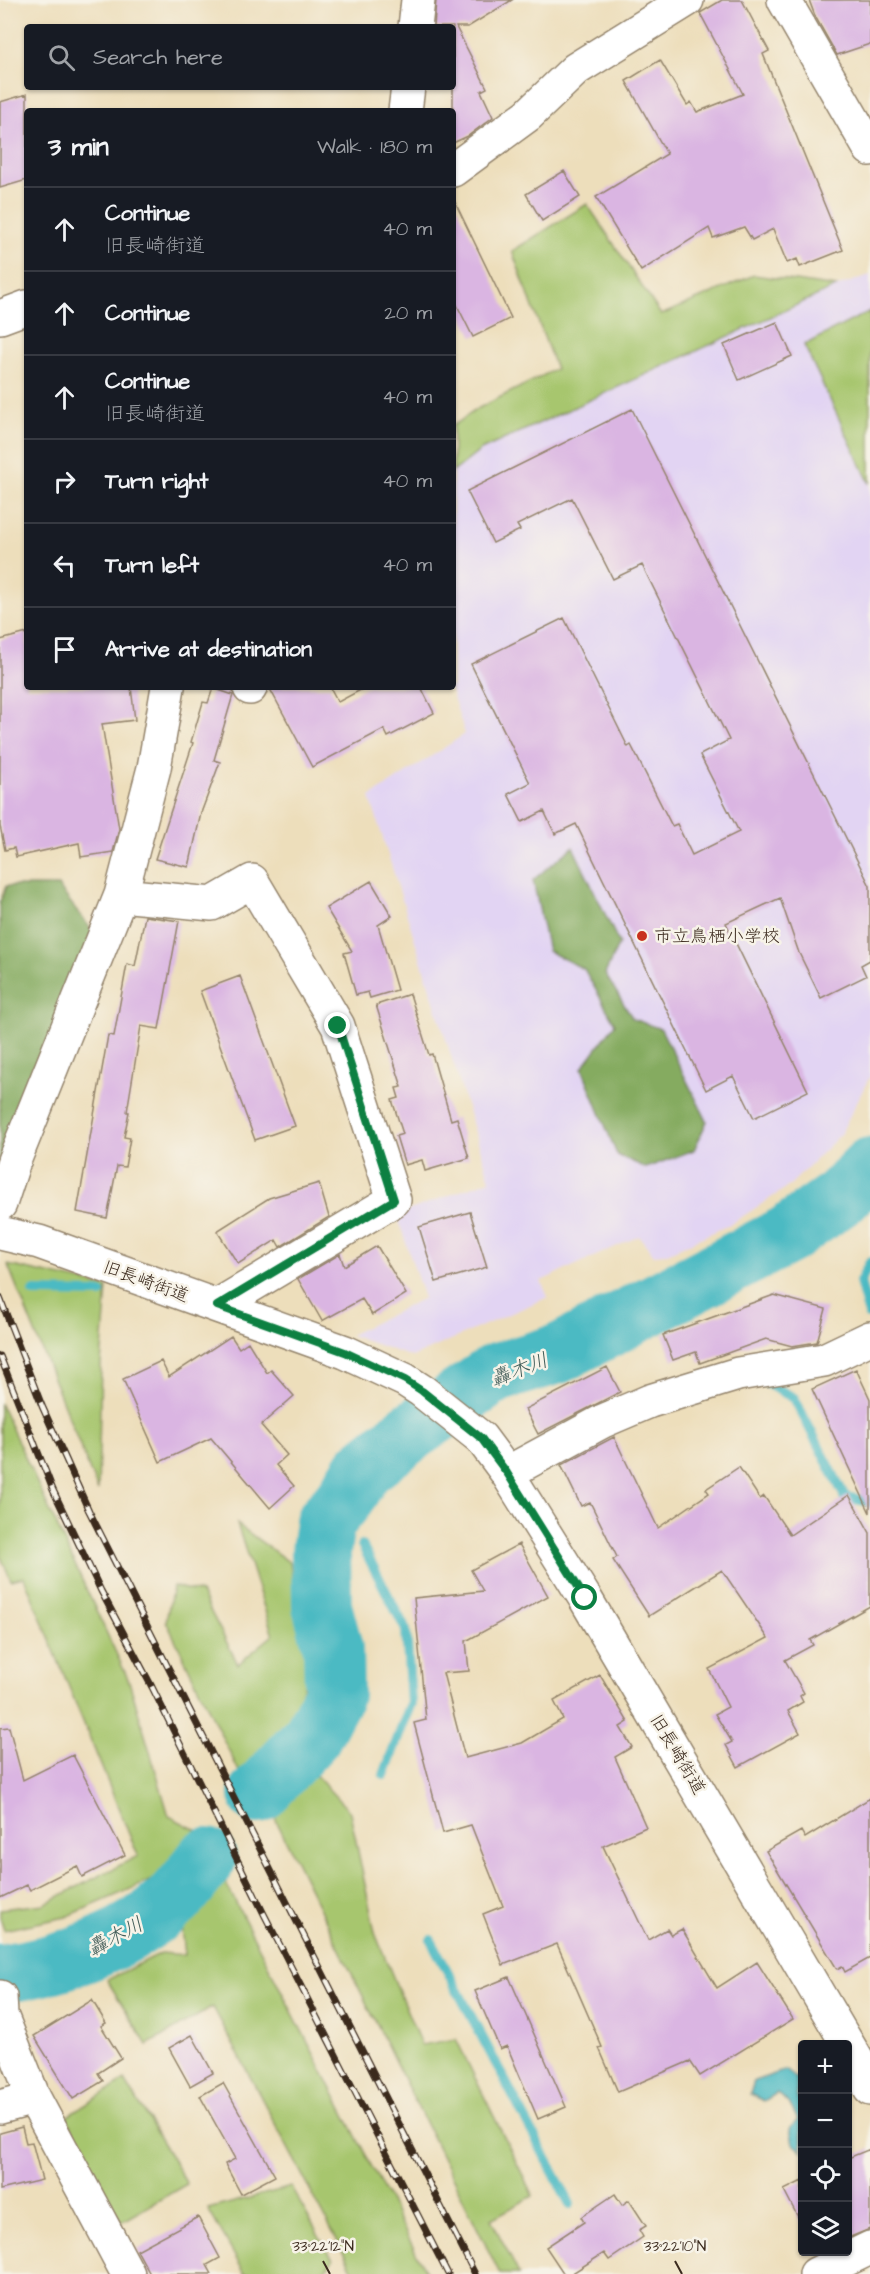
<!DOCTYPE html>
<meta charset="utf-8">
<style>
:root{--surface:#171b24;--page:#242831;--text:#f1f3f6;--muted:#9ea1a6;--line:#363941}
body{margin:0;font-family:"Architects Daughter","Klee One",sans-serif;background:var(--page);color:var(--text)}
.controls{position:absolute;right:18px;bottom:18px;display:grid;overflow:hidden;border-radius:6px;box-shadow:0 2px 4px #0004}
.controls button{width:54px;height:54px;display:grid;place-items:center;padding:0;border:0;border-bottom:2px solid var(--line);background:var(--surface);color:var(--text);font:30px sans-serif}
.stop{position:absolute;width:18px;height:18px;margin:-14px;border:4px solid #0b8043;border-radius:50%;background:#fff}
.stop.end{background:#0b8043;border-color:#fff;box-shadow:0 2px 6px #0008}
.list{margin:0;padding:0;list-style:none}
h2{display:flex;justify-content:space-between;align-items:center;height:78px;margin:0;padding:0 24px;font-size:26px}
h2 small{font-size:20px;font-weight:400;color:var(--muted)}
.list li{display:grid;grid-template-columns:39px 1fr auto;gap:18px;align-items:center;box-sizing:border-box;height:84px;padding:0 24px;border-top:2px solid var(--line)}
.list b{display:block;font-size:22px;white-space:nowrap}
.list p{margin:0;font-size:20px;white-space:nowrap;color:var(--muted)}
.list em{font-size:20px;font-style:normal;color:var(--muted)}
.icon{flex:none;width:33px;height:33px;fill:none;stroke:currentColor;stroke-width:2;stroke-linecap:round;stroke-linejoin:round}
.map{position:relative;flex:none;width:870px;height:2274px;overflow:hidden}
.search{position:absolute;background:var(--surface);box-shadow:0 2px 4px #0004;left:24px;top:24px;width:432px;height:66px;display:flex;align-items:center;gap:15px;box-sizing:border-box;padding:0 21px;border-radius:6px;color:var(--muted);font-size:22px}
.panel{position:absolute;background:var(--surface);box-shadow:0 2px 4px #0004;left:24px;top:108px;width:432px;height:582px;border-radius:6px}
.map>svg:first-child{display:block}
</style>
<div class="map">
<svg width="870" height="2274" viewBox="0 0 870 2274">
<rect width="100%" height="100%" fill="#f7f3e8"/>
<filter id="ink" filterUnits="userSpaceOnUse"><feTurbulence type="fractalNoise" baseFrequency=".0167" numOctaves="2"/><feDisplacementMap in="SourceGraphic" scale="12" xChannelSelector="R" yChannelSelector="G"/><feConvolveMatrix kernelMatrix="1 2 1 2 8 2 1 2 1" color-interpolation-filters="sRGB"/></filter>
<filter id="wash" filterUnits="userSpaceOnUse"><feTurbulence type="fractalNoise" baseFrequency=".008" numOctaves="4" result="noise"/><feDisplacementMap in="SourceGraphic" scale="24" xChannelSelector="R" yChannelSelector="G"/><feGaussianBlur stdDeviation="1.35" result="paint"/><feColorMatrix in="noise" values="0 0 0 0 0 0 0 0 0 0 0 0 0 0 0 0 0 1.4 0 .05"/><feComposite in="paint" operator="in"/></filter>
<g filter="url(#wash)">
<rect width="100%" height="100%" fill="#eddebb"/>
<path fill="#e2d4f3" d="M 870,275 L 870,1076 L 840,1135 L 789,1186 L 731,1224 L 665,1254 L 654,1255 L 639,1236 L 541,1281 L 548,1297 L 412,1357 L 350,1335 L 424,1298 L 397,1215 L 490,1180 L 370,797 L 465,734 L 450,687 L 453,687 L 453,472 L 481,450 L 836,287 Z"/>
<path fill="#a7c66e" stroke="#717846" stroke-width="1.5" d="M 587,204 L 661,315 L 754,275 L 836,287 L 481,450 L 453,472 L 453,426 L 477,409 L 556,369 L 512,251 Z
M 870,311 L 870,484 L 804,345 Z
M 8,1265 L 107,1287 L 101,1364 L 98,1491 Z
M 0,1403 L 129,1681 L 169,1816 L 200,1832 L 161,1876 L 66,1917 L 4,1930 L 0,1918 L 0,1909 L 44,1904 L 138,1856 L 24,1577 L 11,1580 L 0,1555 Z
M 237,1524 L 290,1563 L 308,1673 L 293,1720 L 246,1786 L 166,1621 L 173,1586 L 201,1593 L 238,1664 L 273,1635 Z
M 309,1768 L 350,1812 L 375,1933 L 421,2045 L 456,2039 L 533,2196 L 491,2219 L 519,2274 L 500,2274 L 272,1812 Z
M 218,1868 L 427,2274 L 355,2274 L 213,2007 L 147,2045 L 107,1980 L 161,1953 L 185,1955 L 180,1908 Z
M 125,2080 L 187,2184 L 121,2222 L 66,2117 Z
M 291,2187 L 333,2260 L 321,2274 L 245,2274 L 208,2209 Z"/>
<path fill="#85ab61" stroke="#606a40" stroke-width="1.5" d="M 573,847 L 619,943 L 605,974 L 633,1019 L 661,1029 L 707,1121 L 694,1150 L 646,1168 L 617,1155 L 582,1068 L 615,1024 L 584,969 L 548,951 L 533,880 Z
M 6,886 L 58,886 L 98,938 L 0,1195 L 0,902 Z"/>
<path fill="#4cbac3" stroke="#447270" stroke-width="1.5" d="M 786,2070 L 797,2079 L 797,2097 L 802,2106 L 802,2151 L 793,2143 L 790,2128 L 798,2120 L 789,2103 L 777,2093 L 764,2101 L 750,2094 L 754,2081 Z"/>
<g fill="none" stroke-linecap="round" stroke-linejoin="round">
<path stroke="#4cbac3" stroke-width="10" d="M 33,1292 L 101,1293
M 869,1315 L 860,1282 L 870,1262
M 768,1384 L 794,1398 L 845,1497 L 870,1502
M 362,1545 L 406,1630 L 411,1703 L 384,1775
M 431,1940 L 570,2204"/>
<path stroke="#4cbac3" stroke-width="60" d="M 258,1794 L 312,1736 L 334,1694 L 333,1648 L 322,1606 L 321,1552 L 325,1522 L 345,1498 L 363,1469 L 412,1431 L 496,1373 L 558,1354 L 787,1235 L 841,1197 L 870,1167
M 0,1974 C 63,1965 124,1944 172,1901 C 185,1889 196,1872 207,1858"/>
</g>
<g id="blocks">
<path fill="#dab5e2" d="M 436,0 L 512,0 L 468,27 L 456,27 L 487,88 L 481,91 L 493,117 L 468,136 L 453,143 L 453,27 L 434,27 Z
M 722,0 L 742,0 L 769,51 L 763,54 L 843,250 L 800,267 L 797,259 L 787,263 L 773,229 L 752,240 L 744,227 L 713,238 L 709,228 L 641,271 L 596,197 L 667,154 L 626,81 L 660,60 L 687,105 L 691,102 L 697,112 L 743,94 L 700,13 Z
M 809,0 L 870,0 L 870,44 L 837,55 L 815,16 Z
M 27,94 L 27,180 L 0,188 L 0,102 Z
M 564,171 L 580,197 L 542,221 L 526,194 Z
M 453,198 L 511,318 L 473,337 L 453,297 Z
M 777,322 L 792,356 L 739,380 L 724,345 Z
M 632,409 L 870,886 L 870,960 L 861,965 L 866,976 L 821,998 L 799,953 L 780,898 L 726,923 L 808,1091 L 754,1118 L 733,1076 L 706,1090 L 576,824 L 555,834 L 544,811 L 522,822 L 508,794 L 530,783 L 471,664 L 564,618 L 628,747 L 631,745 L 672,826 L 677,824 L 692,855 L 739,832 L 700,755 L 729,740 L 642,565 L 613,579 L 572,498 L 517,525 L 520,530 L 493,543 L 467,491 Z
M 27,633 L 27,687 L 131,687 L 135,720 L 102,724 L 119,829 L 113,852 L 81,857 L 79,843 L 16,857 L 14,848 L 5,850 L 0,826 L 0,640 Z
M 269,687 L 330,687 L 338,702 L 366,687 L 421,687 L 434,713 L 388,737 L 384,729 L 312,767 Z
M 213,688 L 233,695 L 214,760 L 220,762 L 201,813 L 189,867 L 155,859 L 193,743 L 191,742 L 203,702 L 208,703 Z
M 371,881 L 392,916 L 378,925 L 397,990 L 370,998 L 368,992 L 356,995 L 344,953 L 352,951 L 326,908 Z
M 145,916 L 179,921 L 159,1029 L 141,1026 L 127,1112 L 129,1112 L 124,1137 L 130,1138 L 125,1167 L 117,1166 L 107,1218 L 77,1212 L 108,1035 L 114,1036 L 127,964 L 135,966 Z
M 240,976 L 295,1126 L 255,1140 L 200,991 Z
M 410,994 L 429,1055 L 432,1054 L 451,1120 L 457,1118 L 469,1158 L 425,1171 L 422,1160 L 405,1165 L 396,1136 L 403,1134 L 392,1100 L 399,1098 L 396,1088 L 402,1087 L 376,1005 Z
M 319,1183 L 329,1217 L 280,1247 L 276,1240 L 238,1264 L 217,1231 L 269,1198 Z
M 470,1212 L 487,1267 L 436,1282 L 419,1227 Z
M 377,1246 L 406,1294 L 372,1315 L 362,1299 L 322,1321 L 298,1279 L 340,1254 L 344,1266 Z
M 774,1295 L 826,1309 L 817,1342 L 792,1346 L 766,1339 L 700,1363 L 696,1352 L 673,1360 L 663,1335 Z
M 231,1336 L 239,1348 L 248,1342 L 267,1373 L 271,1370 L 294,1396 L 261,1425 L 287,1455 L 276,1465 L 294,1486 L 270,1508 L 211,1438 L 160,1462 L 123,1379 L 161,1361 L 169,1377 Z
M 607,1367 L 620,1392 L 538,1434 L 525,1409 Z
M 856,1369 L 870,1399 L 870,1513 L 812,1389 Z
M 614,1437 L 658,1528 L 709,1493 L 706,1489 L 739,1467 L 760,1499 L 764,1496 L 790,1535 L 849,1495 L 870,1533 L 870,1606 L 810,1640 L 813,1645 L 785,1660 L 804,1693 L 800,1696 L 803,1702 L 788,1711 L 800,1733 L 738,1767 L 726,1745 L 732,1742 L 715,1714 L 728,1707 L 709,1669 L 768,1638 L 722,1570 L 649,1616 L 613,1560 L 617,1557 L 590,1502 L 581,1506 L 561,1465 Z
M 519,1544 L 548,1596 L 466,1641 L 469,1671 L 443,1673 L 465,1758 L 522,1743 L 563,1719 L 554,1701 L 600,1675 L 628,1722 L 620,1727 L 632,1747 L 615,1757 L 646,1827 L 603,1846 L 648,1940 L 667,1929 L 671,1935 L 682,1929 L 717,1988 L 757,1962 L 793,2019 L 700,2076 L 690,2061 L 618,2092 L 599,2048 L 602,2047 L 557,1944 L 503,1965 L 483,1914 L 503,1906 L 471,1825 L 443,1833 L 414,1723 L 426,1720 L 414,1598 L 483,1591 L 471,1570 Z
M 9,1727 L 23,1780 L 73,1755 L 125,1855 L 82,1877 L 77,1866 L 30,1890 L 27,1885 L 0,1898 L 0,1728 Z
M 870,1798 L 870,1958 L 845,1972 L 842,1966 L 837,1969 L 766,1851 L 801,1831 L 805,1838 Z
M 509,1977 L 566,2107 L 538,2119 L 507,2046 L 500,2049 L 475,1991 Z
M 92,2000 L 106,2023 L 101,2026 L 121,2058 L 98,2073 L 103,2081 L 73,2099 L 34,2036 Z
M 192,2035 L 213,2073 L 190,2086 L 169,2048 Z
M 223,2083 L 275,2176 L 241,2194 L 225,2164 L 235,2159 L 200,2096 Z
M 22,2127 L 26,2143 L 32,2142 L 42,2180 L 0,2190 L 0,2133 Z
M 870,2149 L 870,2229 L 848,2238 L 848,2158 Z
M 802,2181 L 802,2225 L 784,2190 Z
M 615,2194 L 622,2205 L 629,2200 L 646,2226 L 639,2230 L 643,2237 L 609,2260 L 604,2253 L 571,2274 L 564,2274 L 546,2247 L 584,2222 L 581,2217 Z
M 198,2217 L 220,2258 L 207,2265 L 212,2274 L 150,2274 L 137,2250 Z"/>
</g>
</g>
<g filter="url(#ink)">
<use href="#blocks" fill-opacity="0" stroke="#94846c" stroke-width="1.5"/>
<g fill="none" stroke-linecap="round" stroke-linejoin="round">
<g stroke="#94846c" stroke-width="36">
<path id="minor" d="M 784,0 L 870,149
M 415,27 L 418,0
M 405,111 L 408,87
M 453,170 L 528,115 L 576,69 L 687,0
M 0,317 L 27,307
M 250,688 L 250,687
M 121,895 L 212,904 L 252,881 L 338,1026 L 394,1200 L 217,1306
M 0,1204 L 14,1161 L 121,895 L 154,768 L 168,687
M 0,1233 L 39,1242 L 345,1352 L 405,1380 L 422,1391 L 481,1438 L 507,1473 L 585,1598 L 861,2067 L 870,2089
M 507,1473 L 603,1421 L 650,1401 L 738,1374 L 824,1360 L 870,1338
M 0,1997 L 1,2015 L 34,2098 L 128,2274
M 0,2107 L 34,2098
M 816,2274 L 870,2248"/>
</g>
<use href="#minor" stroke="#fff" stroke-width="33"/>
<g stroke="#3b2a1e" stroke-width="7">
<path id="rail" d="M 0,1298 L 42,1406 L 89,1511 L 475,2274
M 0,1356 L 53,1490 L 101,1591 L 152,1687 L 264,1914 L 448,2274"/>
</g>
<use href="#rail" stroke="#f7f3e8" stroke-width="4.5" stroke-dasharray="14" stroke-linecap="butt"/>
</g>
</g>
<g fill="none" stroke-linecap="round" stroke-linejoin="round" filter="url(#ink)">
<path stroke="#0b8043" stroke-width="8" d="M 338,1026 L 394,1200 L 217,1306 L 345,1352 L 405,1380 L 422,1391 L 481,1438 L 507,1473 L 585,1598"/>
</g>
<path fill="none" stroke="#3b2a1e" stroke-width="2" d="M 323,2261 L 330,2274M 675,2261 L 682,2274"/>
<circle fill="#c8321e" stroke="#f7f3e8" stroke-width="2" cx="642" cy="936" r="6"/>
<g text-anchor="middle" stroke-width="5" stroke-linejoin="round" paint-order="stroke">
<g font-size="18" fill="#3b2a1e" stroke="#f7f3e8" text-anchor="start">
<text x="654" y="942">市立鳥栖小学校</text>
</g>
<g font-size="18" fill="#3b2a1e" stroke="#f7f3e8">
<text transform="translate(146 1281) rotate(20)" y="6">旧長崎街道</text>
<text transform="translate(678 1754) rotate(59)" y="6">旧長崎街道</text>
</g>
<g font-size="20" font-style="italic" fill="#415c58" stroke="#f7f3e8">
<text transform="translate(519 1369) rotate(-21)" y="7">轟木川</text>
<text transform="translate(115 1936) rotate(-28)" y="7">轟木川</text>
</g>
</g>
<g font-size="15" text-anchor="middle" fill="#3b2a1e" stroke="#f7f3e8" stroke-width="5" stroke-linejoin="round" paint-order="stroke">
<text x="323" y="2251">33°22'12"N</text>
<text x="675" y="2251">33°22'10"N</text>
</g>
</svg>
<div class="controls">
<button>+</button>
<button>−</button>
<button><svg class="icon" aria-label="locate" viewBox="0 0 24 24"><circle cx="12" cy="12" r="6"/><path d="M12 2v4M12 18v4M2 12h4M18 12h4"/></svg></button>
<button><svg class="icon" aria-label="layers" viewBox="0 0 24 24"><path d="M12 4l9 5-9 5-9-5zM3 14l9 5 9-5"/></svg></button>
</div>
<div class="stop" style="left:585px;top:1598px"></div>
<div class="stop end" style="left:338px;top:1026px"></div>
<div class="search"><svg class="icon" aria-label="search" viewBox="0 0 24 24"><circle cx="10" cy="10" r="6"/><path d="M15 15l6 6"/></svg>Search here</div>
<section class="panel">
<h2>3 min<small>Walk · 180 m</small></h2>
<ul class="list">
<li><svg class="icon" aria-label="ahead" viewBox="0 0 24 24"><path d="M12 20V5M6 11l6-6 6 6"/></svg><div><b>Continue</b><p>旧長崎街道</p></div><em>40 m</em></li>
<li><svg class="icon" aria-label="ahead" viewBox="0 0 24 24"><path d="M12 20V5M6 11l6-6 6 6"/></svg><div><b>Continue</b></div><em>20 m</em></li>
<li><svg class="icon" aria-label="ahead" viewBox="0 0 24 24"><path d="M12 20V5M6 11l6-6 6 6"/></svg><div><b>Continue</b><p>旧長崎街道</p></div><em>40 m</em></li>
<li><svg class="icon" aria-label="right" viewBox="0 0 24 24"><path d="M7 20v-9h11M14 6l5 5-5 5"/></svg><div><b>Turn right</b></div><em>40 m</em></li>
<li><svg class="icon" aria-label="left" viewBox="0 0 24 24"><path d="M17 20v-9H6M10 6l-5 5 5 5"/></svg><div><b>Turn left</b></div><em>40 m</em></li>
<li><svg class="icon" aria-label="arrive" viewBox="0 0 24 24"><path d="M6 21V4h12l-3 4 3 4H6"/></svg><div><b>Arrive at destination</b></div></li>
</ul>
</section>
</div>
